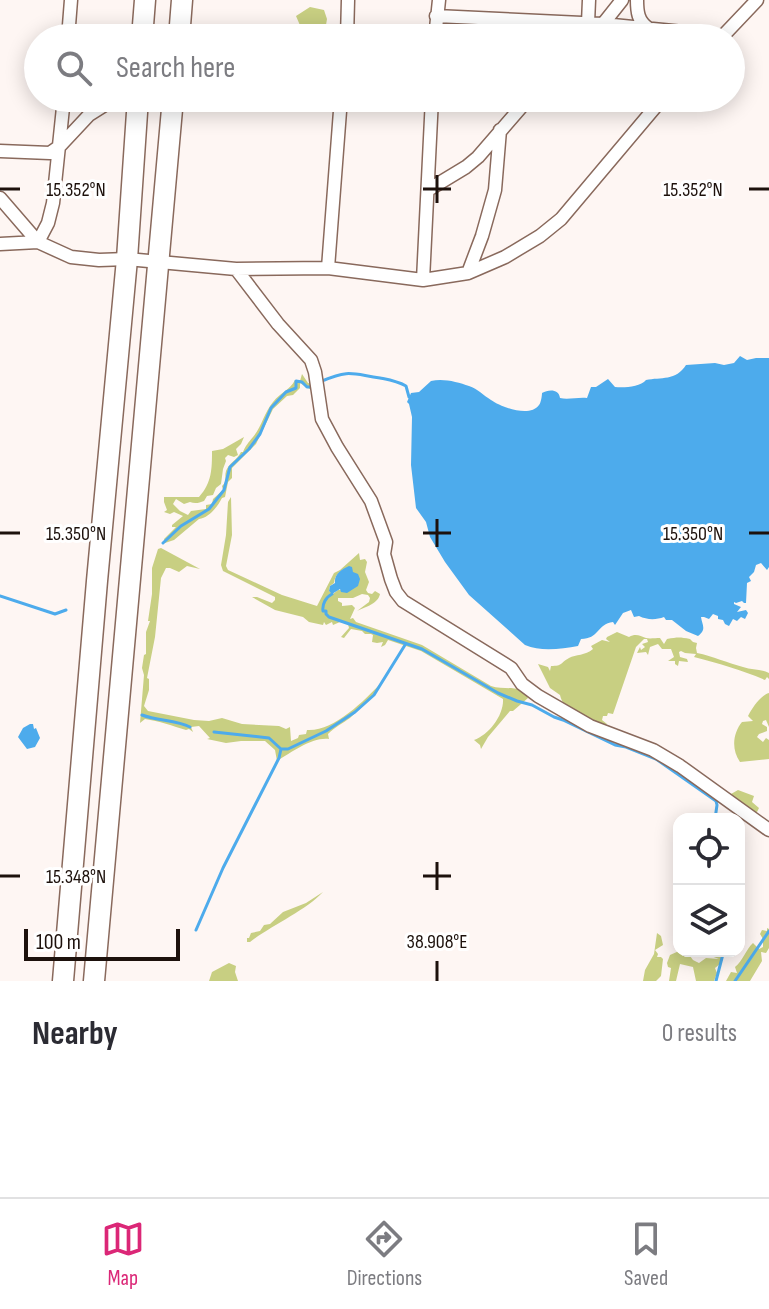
<!DOCTYPE html>
<meta charset="utf-8">
<style>
:root{--surface:#fff;--page:#f2f2f3;--text:#2b2b33;--muted:#7c7c81;--line:#e1e1e2;--accent:#db2777}
body{margin:0;font-family:"Sofia Sans Condensed",sans-serif;background:var(--page);color:var(--text)}
.controls{position:absolute;right:24px;bottom:24px;display:grid;overflow:hidden;border-radius:16px;box-shadow:0 4px 20px #0003}
.controls button{width:72px;height:72px;display:grid;place-items:center;padding:0;border:0;border-bottom:2px solid var(--line);background:var(--surface);color:var(--text);font:40px sans-serif}
.scale{position:absolute;left:24px;bottom:20px;width:156px;box-sizing:border-box;padding-left:8px;border:4px solid #1d110c;border-top:0;font-size:22px;line-height:28px;white-space:nowrap;color:#1d110c;-webkit-text-stroke:6px #fff;paint-order:stroke}
.list{margin:0;padding:0;list-style:none}
h2{display:flex;justify-content:space-between;align-items:center;height:104px;margin:0;padding:0 32px;font-size:34px}
h2 small{font-size:26px;font-weight:400;color:var(--muted)}
.icon{flex:none;width:44px;height:44px;fill:none;stroke:currentColor;stroke-width:2;stroke-linecap:round;stroke-linejoin:round}
.map{position:relative;flex:none;width:769px;height:981px;overflow:hidden}
.search{position:absolute;background:var(--surface);box-shadow:0 4px 20px #0003;left:24px;right:24px;top:24px;height:88px;display:flex;align-items:center;gap:20px;box-sizing:border-box;padding:0 28px;border-radius:44px;color:var(--muted);font-size:30px}
.sheet{height:216px;background:var(--surface)}
nav{display:flex;justify-content:space-around;align-items:center;box-sizing:border-box;height:112px;border-top:2px solid var(--line);background:var(--surface);font-size:22px;color:var(--muted)}
nav a{display:grid;justify-items:center;gap:4px}
nav .on{color:var(--accent)}
.map>svg:first-child{display:block}
</style>
<div class="map">
<svg width="769" height="981" viewBox="0 0 769 981">
<rect width="100%" height="100%" fill="#fef6f3"/>
<path fill="#c8cf82" fill-rule="evenodd" d="M 310,7 L 324,10 L 327,19 L 325,31 L 318,35 L 313,35 L 311,32 L 302,30 L 296,16 Z
M 302,374 L 308,383 L 312,384 L 313,391 L 300,383 L 300,388 L 293,395 L 287,396 L 273,409 L 256,444 L 232,468 L 232,478 L 228,482 L 225,497 L 222,498 C 218,506 209,518 199,519 L 174,540 L 165,543 L 164,539 L 176,527 L 172,527 L 172,525 L 183,516 L 174,512 L 170,514 L 164,512 L 167,510 L 164,502 L 164,497 L 199,497 C 212,483 212,468 212,451 L 223,449 L 244,437 L 241,444 L 236,449 L 238,455 L 234,457 L 228,455 L 225,458 L 226,461 L 223,469 L 221,484 L 216,488 L 213,495 L 207,496 L 204,501 C 199,503 195,504 190,502 L 184,504 L 176,499 L 173,504 L 180,511 L 188,515 L 191,511 L 206,509 L 206,505 L 212,504 L 213,499 L 223,490 L 222,486 C 228,480 224,478 226,471 C 229,463 237,460 241,452 L 243,452 C 246,445 248,443 253,437 C 262,426 264,413 273,402 C 281,392 290,390 295,380 L 300,381 Z
M 231,497 L 232,535 L 226,566 L 228,570 L 282,595 L 317,606 L 334,573 L 340,570 L 359,553 L 360,560 L 365,559 L 367,562 L 365,572 L 369,582 L 366,590 L 368,593 L 372,594 L 375,591 L 380,594 C 378,604 365,607 357,611 L 369,602 L 370,598 L 368,595 L 362,594 L 353,598 L 338,598 L 338,601 L 342,603 L 342,606 L 352,605 L 355,608 L 350,619 L 353,618 L 356,622 L 422,645 L 491,686 C 504,691 522,683 528,698 L 513,711 L 510,711 L 488,737 L 481,749 L 480,745 L 474,740 C 489,735 504,715 503,699 L 421,651 L 388,640 L 385,645 L 381,647 L 383,642 L 377,643 L 372,642 L 373,635 L 371,634 L 365,634 L 362,631 L 351,629 L 344,638 L 341,637 L 349,628 L 348,624 L 340,622 L 333,625 L 332,622 L 326,625 L 324,622 L 323,625 L 309,622 L 303,617 L 275,610 L 252,597 L 257,597 L 272,603 L 275,600 L 275,597 L 223,571 L 221,565 L 226,535 L 228,502 ZM 347,568 L 353,572 L 341,590 L 338,590 L 333,594 L 329,591 L 330,586 L 334,583 C 335,575 340,570 347,568 Z
M 161,548 L 200,569 L 187,566 L 179,572 L 170,568 L 166,568 L 161,578 L 155,637 L 147,678 L 149,679 L 149,690 L 144,706 L 148,711 L 194,720 L 209,721 L 222,718 L 242,724 L 279,726 L 286,729 L 290,727 L 291,741 L 298,738 L 299,735 L 306,734 L 307,730 C 333,732 364,701 381,683 C 373,696 362,707 350,718 C 343,723 335,727 328,734 L 329,739 C 312,737 292,752 277,761 L 275,750 L 265,741 L 241,741 L 226,743 L 207,739 L 210,738 L 199,726 L 191,727 L 193,732 L 189,729 L 186,730 C 173,726 159,721 145,719 L 140,723 L 144,675 L 142,668 L 144,655 L 146,654 L 146,632 L 150,621 L 148,621 L 152,594 L 152,568 L 158,549 Z
M 617,632 L 629,637 C 636,633 640,636 646,638 C 649,639 656,638 660,638 L 664,644 L 667,639 C 678,637 680,637 690,639 L 693,642 L 697,643 L 696,648 L 697,653 C 713,656 727,663 743,667 C 752,670 761,669 769,673 L 769,679 L 767,677 L 765,680 C 742,670 720,664 694,657 L 696,654 L 685,653 L 681,651 L 679,652 L 680,657 L 687,659 L 688,662 L 679,661 L 678,666 L 675,664 L 675,661 L 668,661 L 674,657 L 671,649 L 662,649 L 658,644 L 650,647 L 648,655 L 646,652 L 637,653 L 640,647 L 641,650 L 645,647 L 642,644 L 648,642 L 647,639 L 644,639 L 636,647 L 613,714 L 608,713 L 607,716 L 603,716 L 602,720 L 607,724 L 604,726 L 598,724 L 599,722 L 597,723 C 583,716 563,711 560,695 L 550,688 L 538,664 L 548,667 L 550,671 L 551,666 C 563,666 560,663 569,658 C 576,654 585,656 593,649 L 591,646 L 602,640 L 610,642 L 606,639 L 607,637 Z
M 769,693 L 769,727 L 766,720 L 763,721 L 762,724 L 767,727 L 767,731 L 759,734 L 757,737 L 763,742 L 766,738 L 769,740 L 769,759 L 740,762 C 731,749 733,733 742,722 L 753,721 L 748,716 C 752,708 761,695 769,693 Z
M 738,790 L 754,796 L 752,802 L 759,808 L 756,814 L 731,799 L 731,794 Z
M 323,892 C 305,911 272,925 250,942 L 247,942 L 247,938 L 249,938 L 251,933 L 260,931 L 264,925 L 270,924 L 283,912 L 306,903 Z
M 767,928 L 769,929 L 769,948 L 766,953 L 761,952 L 762,961 L 750,981 L 726,981 L 731,972 L 737,973 L 735,967 C 743,961 746,949 753,943 L 759,949 L 763,947 L 763,939 L 760,934 L 762,930 L 767,931 Z
M 657,933 L 661,936 L 663,945 L 655,950 L 658,954 L 657,957 L 661,957 L 663,959 L 661,976 L 656,981 L 643,981 L 645,970 L 654,954 Z
M 679,951 L 689,953 L 691,951 L 698,951 L 698,956 L 690,956 L 693,960 L 699,963 L 706,958 L 719,959 L 711,956 L 704,957 L 701,954 L 702,952 L 720,951 L 723,954 C 722,961 721,964 715,968 L 717,973 L 714,981 L 696,981 L 693,967 L 680,964 L 676,981 L 669,981 L 671,968 L 668,967 L 667,963 L 670,955 Z
M 229,963 L 236,966 L 235,972 L 238,981 L 209,981 L 212,972 Z"/>
<path fill="#4dabec" d="M 740,356 L 747,360 L 756,358 L 769,358 L 769,567 L 767,570 L 761,563 L 756,565 L 754,572 L 749,577 L 751,581 L 747,583 L 746,603 L 744,603 L 742,601 L 736,603 L 734,602 L 734,604 L 741,607 L 737,612 L 746,610 L 748,613 L 745,619 L 741,617 L 737,621 L 733,619 L 729,626 L 725,624 L 723,620 L 718,619 L 718,616 L 713,614 L 709,619 L 704,617 L 701,617 C 702,625 707,629 698,636 L 686,631 L 672,620 L 666,620 L 664,617 C 656,620 647,620 639,616 L 634,617 L 631,610 L 623,613 L 615,625 L 613,622 C 597,624 599,639 581,639 L 578,646 C 561,649 541,652 525,645 L 469,595 L 445,562 L 430,537 L 426,522 L 416,508 L 411,465 L 412,417 L 409,404 L 407,402 L 411,393 L 419,392 L 431,381 C 443,378 458,382 469,386 C 478,389 483,395 491,400 C 501,407 530,418 539,405 C 541,403 542,395 542,393 C 549,389 559,389 560,398 C 568,400 578,397 587,398 L 591,387 L 596,387 L 608,379 L 615,387 C 624,388 640,387 646,380 C 661,377 676,381 686,365 L 715,363 L 724,365 L 734,363 Z
M 349,566 L 352,567 L 353,572 L 358,574 L 360,579 L 358,586 L 347,593 L 341,592 L 340,589 L 332,594 L 329,591 L 330,586 L 335,583 C 334,574 342,569 349,566 Z
M 30,724 L 33,724 L 34,729 L 36,728 L 40,738 L 35,747 L 27,749 L 18,737 L 23,728 Z"/>
<g fill="none" stroke-linecap="round" stroke-linejoin="round">
<path stroke="#4dabec" stroke-width="3" d="M 322,381 C 350,369 352,374 380,378 C 390,380 397,381 406,386 L 409,397
M 163,543 L 181,526 L 209,509 L 224,490 L 230,467 L 249,449 L 260,434 L 271,408 L 286,392 L 296,388 L 296,381 L 302,382 L 307,387 L 311,387
M 332,594 C 326,597 322,604 323,611 L 326,611 L 326,614 L 329,617 L 422,649 L 498,693 L 517,701 L 532,705 L 554,717 L 563,720 L 615,745 L 626,747 L 656,759 L 716,801 L 717,805 L 715,819
M 0,596 L 55,614 L 66,610
M 142,715 C 158,721 176,720 190,727
M 214,732 L 269,738 L 281,749 L 288,749 L 326,731 L 355,712 L 374,695 L 405,645
M 196,930 L 223,868 L 279,758 L 281,749
M 716,981 L 723,954 L 720,951
M 735,981 L 769,931"/>
<g stroke="#89695c" stroke-width="15">
<path id="minor" d="M 637,0 C 637,12 638,21 648,28
M 436,16 L 603,24 L 723,36
M 588,23 L 589,0
M 68,38 L 71,0
M 347,38 L 348,0
M 435,38 L 439,0
M 585,38 L 603,24 L 622,0
M 721,38 L 757,0
M 0,151 L 50,153 L 60,146 L 89,115 L 108,103 L 123,98
M 428,190 L 466,167 L 478,157 L 529,98
M 0,198 L 38,242 L 48,223 L 53,203 L 64,98
M 0,244 L 38,242 L 71,257 L 99,260 L 127,259 L 236,269 L 328,268 L 423,280 L 468,273 L 505,257 L 540,236 L 561,219 L 663,98
M 328,268 L 341,98
M 236,269 L 278,324 L 311,360 L 315,372 L 322,419 L 337,447 L 371,501 L 386,542 L 384,554 L 391,579 L 396,592 L 403,601 L 511,668 L 522,684 L 538,696 L 590,726 L 653,750 L 680,766 L 769,830
M 468,273 L 482,236 L 495,190 L 500,130
M 423,280 L 432,98"/>
</g>
<g stroke="#89695c" stroke-width="23">
<path id="primary" d="M 142,38 L 145,0
M 179,38 L 182,0
M 63,981 L 97,581 L 127,259 L 138,98
M 94,981 L 173,98"/>
</g>
<use href="#minor" stroke="#fff" stroke-width="12"/>
<use href="#primary" stroke="#fff" stroke-width="20"/>
</g>
<path fill="none" stroke="#1d110c" stroke-width="3" d="M 437,175 L 437,203M 0,189 L 20,189M 423,189 L 451,189M 749,189 L 769,189M 437,519 L 437,547M 0,533 L 20,533M 423,533 L 451,533M 749,533 L 769,533M 437,862 L 437,890M 0,876 L 20,876M 423,876 L 451,876M 437,961 L 437,981"/>
<g font-size="20" text-anchor="middle" fill="#1d110c" stroke="#fff" stroke-width="6" stroke-linejoin="round" paint-order="stroke">
<text x="76" y="196">15.352°N</text>
<text x="693" y="196">15.352°N</text>
<text x="76" y="540">15.350°N</text>
<text x="693" y="540">15.350°N</text>
<text x="76" y="883">15.348°N</text>
<text x="437" y="948">38.908°E</text>
</g>
</svg>
<div class="controls">
<button><svg class="icon" aria-label="locate" viewBox="0 0 24 24"><circle cx="12" cy="12" r="6"/><path d="M12 2v4M12 18v4M2 12h4M18 12h4"/></svg></button>
<button><svg class="icon" aria-label="layers" viewBox="0 0 24 24"><path d="M12 4l9 5-9 5-9-5zM3 14l9 5 9-5"/></svg></button>
</div>
<div class="scale">100 m</div>
<div class="search"><svg class="icon" aria-label="search" viewBox="0 0 24 24"><circle cx="10" cy="10" r="6"/><path d="M15 15l6 6"/></svg>Search here</div>
</div>
<section class="sheet">
<h2>Nearby<small>0 results</small></h2>
<ul class="list">
</ul>
</section>
<nav>
<a class="on"><svg class="icon" aria-label="map" viewBox="0 0 24 24"><path d="M3 6l6-2 6 2 6-2v14l-6 2-6-2-6 2zM9 4v14M15 6v14"/></svg>Map</a>
<a><svg class="icon" aria-label="directions" viewBox="0 0 24 24"><path d="M12 3l9 9-9 9-9-9zM9 14v-3h6M13 9l2 2-2 2"/></svg>Directions</a>
<a><svg class="icon" aria-label="saved" viewBox="0 0 24 24"><path d="M7 4h10v16l-5-4-5 4z"/></svg>Saved</a>
</nav>
